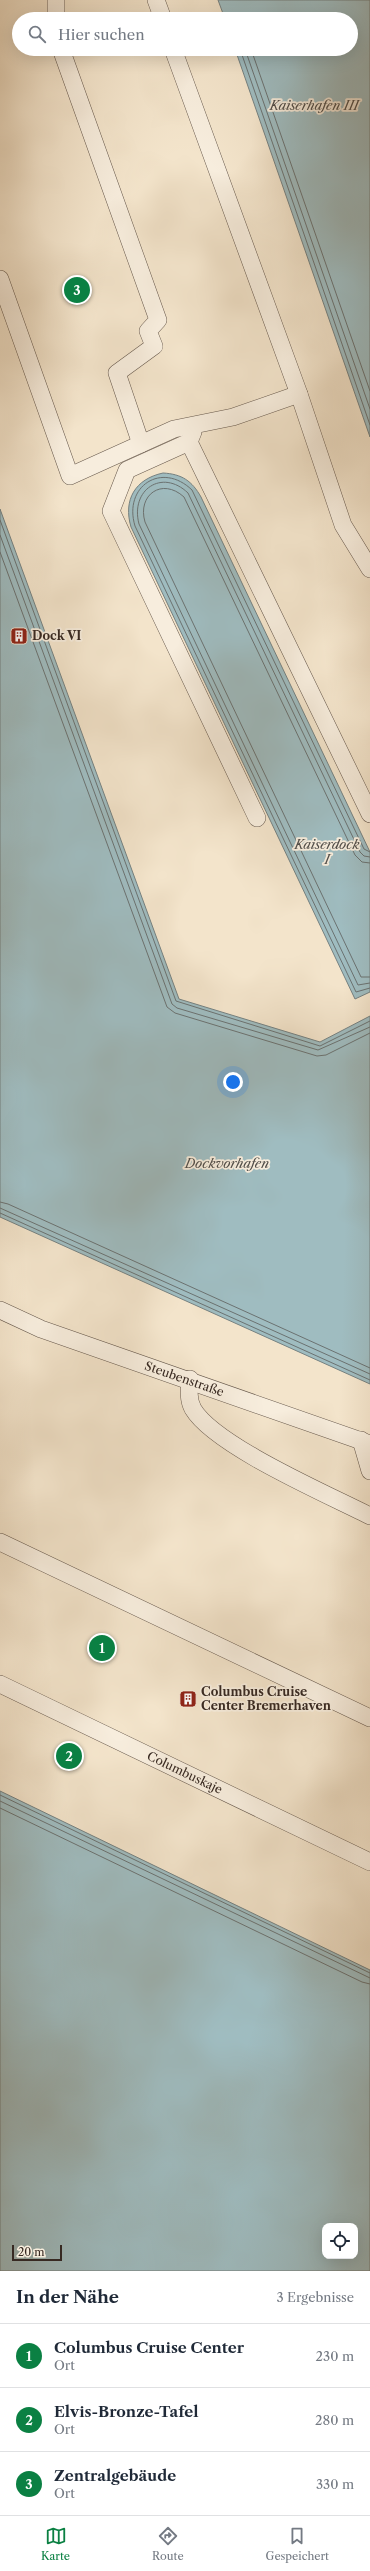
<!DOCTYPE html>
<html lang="de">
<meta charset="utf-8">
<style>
:root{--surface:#fff;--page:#f2f2f3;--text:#1f2937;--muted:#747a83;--line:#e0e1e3;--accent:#0b8043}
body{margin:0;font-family:"Libre Caslon Text",serif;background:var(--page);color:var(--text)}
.controls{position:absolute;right:12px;bottom:12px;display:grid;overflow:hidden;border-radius:8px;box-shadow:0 4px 16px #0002}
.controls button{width:36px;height:36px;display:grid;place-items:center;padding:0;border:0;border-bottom:1px solid var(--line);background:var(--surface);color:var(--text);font:20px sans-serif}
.scale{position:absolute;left:12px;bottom:10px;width:50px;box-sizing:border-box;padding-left:4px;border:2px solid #372922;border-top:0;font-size:11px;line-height:14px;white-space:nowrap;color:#372922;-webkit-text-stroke:3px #f7eddd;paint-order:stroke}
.you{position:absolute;left:233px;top:1082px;width:14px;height:14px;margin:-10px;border:3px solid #fff;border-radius:50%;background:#1a73e8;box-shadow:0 0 0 6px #1a73e833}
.badge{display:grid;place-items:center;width:26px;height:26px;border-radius:50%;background:var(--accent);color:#fff;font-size:13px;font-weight:700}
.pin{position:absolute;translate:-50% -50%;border:2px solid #fff;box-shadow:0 1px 4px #0006}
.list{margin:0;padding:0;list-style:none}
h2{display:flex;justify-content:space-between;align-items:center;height:52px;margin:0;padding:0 16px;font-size:17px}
h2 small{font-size:13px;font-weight:400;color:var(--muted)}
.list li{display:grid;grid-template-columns:26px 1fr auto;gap:12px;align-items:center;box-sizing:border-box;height:64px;padding:0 16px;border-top:1px solid var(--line)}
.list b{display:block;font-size:15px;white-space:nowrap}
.list p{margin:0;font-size:13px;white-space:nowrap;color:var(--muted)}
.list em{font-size:13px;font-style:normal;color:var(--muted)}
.icon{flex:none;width:22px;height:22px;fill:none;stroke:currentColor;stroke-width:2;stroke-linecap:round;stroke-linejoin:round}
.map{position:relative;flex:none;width:370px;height:2271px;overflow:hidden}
.search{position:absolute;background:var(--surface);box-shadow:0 4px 16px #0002;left:12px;right:12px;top:12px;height:44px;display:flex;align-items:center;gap:10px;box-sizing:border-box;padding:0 14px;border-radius:22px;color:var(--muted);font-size:15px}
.sheet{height:244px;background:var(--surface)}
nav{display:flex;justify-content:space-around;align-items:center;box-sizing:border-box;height:56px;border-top:1px solid var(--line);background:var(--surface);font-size:11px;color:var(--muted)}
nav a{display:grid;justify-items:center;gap:2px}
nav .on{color:var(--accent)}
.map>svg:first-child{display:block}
</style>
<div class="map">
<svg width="370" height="2271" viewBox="0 0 370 2271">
<rect width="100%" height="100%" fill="#f3e4cb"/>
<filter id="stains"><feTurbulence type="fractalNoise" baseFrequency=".005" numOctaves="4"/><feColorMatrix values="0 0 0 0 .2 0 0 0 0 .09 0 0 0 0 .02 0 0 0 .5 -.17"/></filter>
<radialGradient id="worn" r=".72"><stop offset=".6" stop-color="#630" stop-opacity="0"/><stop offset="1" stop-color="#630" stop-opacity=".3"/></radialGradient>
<path fill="#9fbcc0" stroke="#758181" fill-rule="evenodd" d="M 218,0 L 370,0 L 370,437 L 235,49 L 351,49 L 351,19 L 225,19 Z
M 163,473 C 182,474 192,481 201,497 L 370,852 L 370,992 L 355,999 L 131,527 C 123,500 135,479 163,473 Z
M 0,509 L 179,999 L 320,1042 L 370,1016 L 370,1384 L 0,1217 Z
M 0,1791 L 370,1970 L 370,2271 L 0,2271 ZM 325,2226 L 355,2226 L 355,2256 L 325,2256 Z"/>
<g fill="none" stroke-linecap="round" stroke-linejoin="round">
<path stroke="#6b7271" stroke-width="1" d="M 240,49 L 370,425
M 245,49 L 370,409
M 251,49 L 370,391
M 0,520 L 176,1001 L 320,1046 L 370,1021
M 0,535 L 172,1004 L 177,1008 L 318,1050 L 370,1027
M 0,552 L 167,1007 L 175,1013 L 317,1056 L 326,1055 L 370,1033
M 370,852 L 364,849 L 192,490 C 162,461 123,486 135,526 L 356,992 L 370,988
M 370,857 L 364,856 L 360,852 L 188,493 C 162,468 130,490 139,524 L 358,985 L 370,983
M 370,863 L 362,862 L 355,855 L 184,497 C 162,477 137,495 145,522 L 361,977 L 370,977
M 0,1202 L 8,1204 L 370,1368
M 0,1208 L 370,1374
M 0,1213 L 370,1380
M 0,1795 L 370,1973
M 0,1801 L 370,1978
M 0,1808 L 362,1982 L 370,1984"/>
<g stroke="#66584c" stroke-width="18">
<g id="minor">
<path d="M 156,0 L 163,19"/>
<path d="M 56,19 L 56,0"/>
<path d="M 61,49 L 158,320 L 148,331 L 154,346 L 117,373 L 141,444"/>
<path d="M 173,49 L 299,394 L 343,525 L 370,569"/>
<path d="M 0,279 L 70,476 L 174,429 L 233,417 L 299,394"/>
<path d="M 193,432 L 189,442 L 370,814"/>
<path d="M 189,442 L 127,470 L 111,511 L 257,818"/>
<path id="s1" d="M 0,1310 L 41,1329 L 370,1444"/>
<path d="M 190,1379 C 189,1390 188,1400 193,1409 C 215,1446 329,1495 370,1516"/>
<path d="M 361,1440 L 370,1471"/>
<path d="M 0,1542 L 370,1718"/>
<path id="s2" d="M 0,1684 L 370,1862"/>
</g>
</g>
<use href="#minor" stroke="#f7eddd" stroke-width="17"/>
</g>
<defs>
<g id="building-square" transform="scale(0.9)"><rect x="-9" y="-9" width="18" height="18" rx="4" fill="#8f2418" stroke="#f7eddd"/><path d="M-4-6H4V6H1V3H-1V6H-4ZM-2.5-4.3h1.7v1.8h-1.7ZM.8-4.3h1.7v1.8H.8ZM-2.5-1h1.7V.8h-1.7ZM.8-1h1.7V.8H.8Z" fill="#fff"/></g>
</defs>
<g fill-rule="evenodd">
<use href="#building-square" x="19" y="636"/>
<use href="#building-square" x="188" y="1699"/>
</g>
<g text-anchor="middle" stroke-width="3.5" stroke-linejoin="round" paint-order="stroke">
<g font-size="12" font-weight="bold" fill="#372922" stroke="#f7eddd" text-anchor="start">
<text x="32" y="640">Dock VI</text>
<text x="201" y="1696">Columbus Cruise<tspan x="201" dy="14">Center Bremerhaven</tspan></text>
</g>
<g font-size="12" fill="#372922" stroke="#f7eddd">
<text dy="4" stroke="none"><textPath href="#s1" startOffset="197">Steubenstraße</textPath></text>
<text dy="4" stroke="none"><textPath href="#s2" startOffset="205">Columbuskaje</textPath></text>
</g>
<g font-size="13" font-style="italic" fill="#514e4a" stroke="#f7eddd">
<text x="314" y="110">Kaiserhafen III</text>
<text x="327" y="849">Kaiserdock<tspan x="327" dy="15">I</tspan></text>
<text x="227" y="1168">Dockvorhafen</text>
</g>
</g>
<rect width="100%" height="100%" filter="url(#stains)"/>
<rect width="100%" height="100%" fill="url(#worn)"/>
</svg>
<div class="controls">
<button><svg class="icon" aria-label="locate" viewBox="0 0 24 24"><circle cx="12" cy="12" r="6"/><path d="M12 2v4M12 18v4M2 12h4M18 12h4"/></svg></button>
</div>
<div class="scale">20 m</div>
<div class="you"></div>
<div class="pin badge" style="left:102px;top:1648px">1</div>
<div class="pin badge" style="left:69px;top:1756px">2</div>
<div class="pin badge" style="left:77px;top:290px">3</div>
<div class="search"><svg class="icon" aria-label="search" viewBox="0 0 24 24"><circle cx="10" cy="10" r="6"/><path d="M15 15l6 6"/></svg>Hier suchen</div>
</div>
<section class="sheet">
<h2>In der Nähe<small>3 Ergebnisse</small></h2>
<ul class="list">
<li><span class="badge">1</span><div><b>Columbus Cruise Center</b><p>Ort</p></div><em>230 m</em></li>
<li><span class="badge">2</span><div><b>Elvis-Bronze-Tafel</b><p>Ort</p></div><em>280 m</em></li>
<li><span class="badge">3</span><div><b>Zentralgebäude</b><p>Ort</p></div><em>330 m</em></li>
</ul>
</section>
<nav>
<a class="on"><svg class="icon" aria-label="map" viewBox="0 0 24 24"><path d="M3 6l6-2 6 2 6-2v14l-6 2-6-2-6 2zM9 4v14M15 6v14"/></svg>Karte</a>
<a><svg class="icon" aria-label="directions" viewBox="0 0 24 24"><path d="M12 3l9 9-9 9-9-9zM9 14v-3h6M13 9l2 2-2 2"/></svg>Route</a>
<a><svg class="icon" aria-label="saved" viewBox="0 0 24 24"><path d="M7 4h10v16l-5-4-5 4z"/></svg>Gespeichert</a>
</nav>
